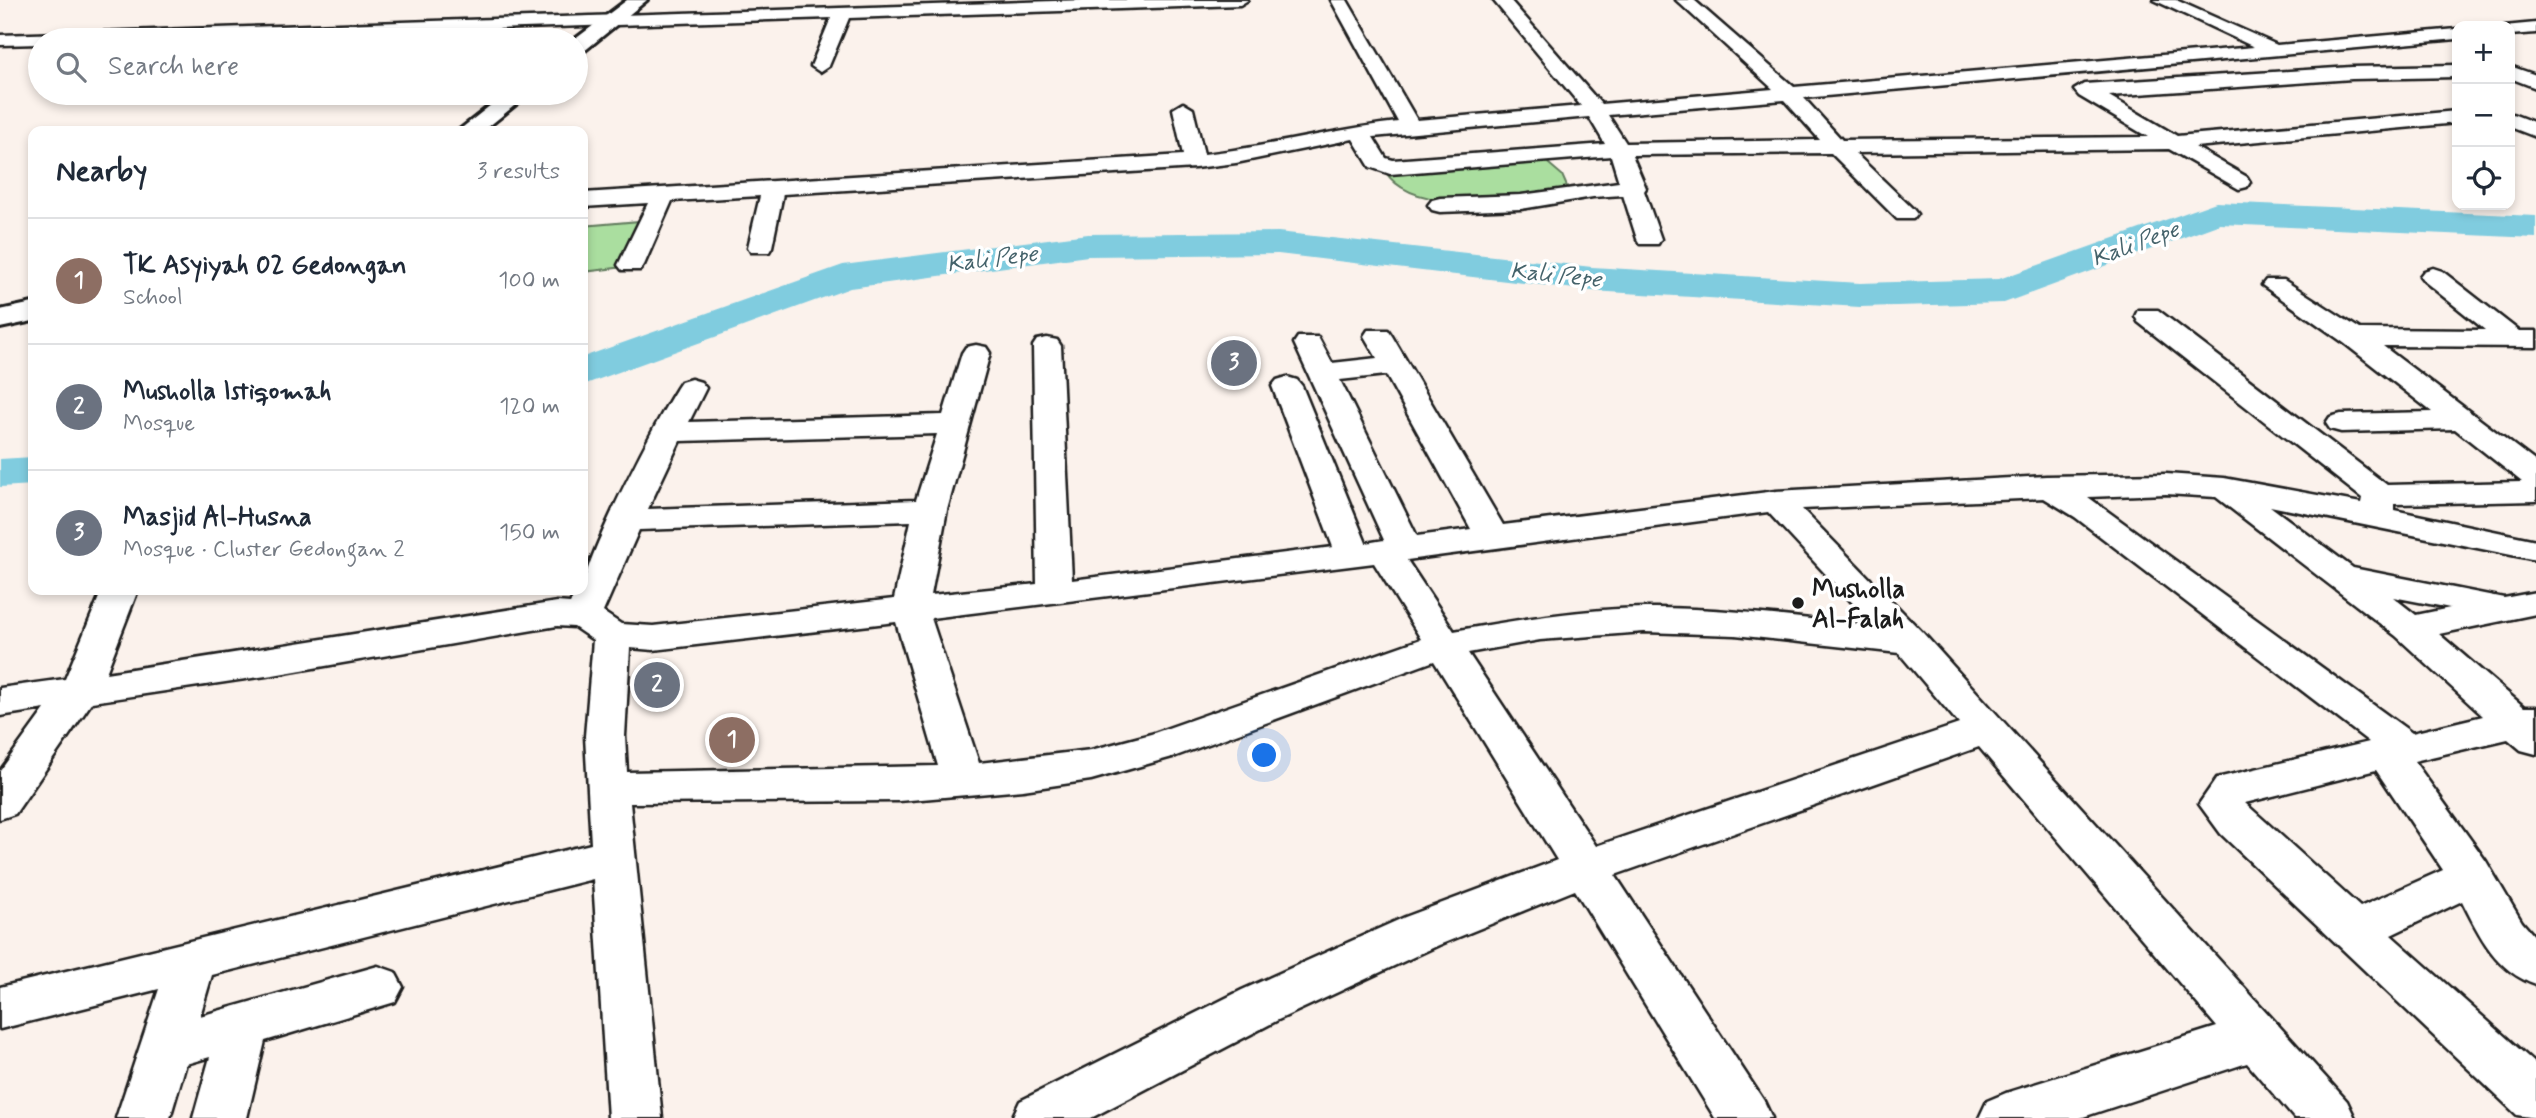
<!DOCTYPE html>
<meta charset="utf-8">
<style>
:root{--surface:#fff;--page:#f6f6f7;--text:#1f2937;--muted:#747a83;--line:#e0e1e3;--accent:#1c1c1c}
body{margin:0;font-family:Mynerve,sans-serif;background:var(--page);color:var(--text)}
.controls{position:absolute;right:21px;top:21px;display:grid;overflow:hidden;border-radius:14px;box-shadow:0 4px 10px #0003}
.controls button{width:63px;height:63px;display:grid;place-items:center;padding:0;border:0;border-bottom:2px solid var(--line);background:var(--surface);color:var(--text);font:35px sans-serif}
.you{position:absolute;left:1265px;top:756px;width:24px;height:24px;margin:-18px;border:5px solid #fff;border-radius:50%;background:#1a73e8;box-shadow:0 0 0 10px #1a73e833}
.badge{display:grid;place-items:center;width:46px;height:46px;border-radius:50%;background:var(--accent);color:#fff;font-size:23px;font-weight:700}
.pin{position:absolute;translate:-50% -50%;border:4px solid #fff;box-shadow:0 2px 7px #0006}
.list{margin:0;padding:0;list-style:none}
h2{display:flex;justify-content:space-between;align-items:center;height:91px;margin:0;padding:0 28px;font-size:30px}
h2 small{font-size:23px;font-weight:400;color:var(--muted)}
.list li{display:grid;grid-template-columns:46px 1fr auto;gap:21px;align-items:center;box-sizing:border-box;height:126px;padding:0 28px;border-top:2px solid var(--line)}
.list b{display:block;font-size:26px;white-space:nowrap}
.list p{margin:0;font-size:23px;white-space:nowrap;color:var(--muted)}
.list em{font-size:23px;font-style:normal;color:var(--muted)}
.icon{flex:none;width:38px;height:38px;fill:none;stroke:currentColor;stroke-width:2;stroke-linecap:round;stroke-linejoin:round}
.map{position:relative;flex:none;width:2536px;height:1118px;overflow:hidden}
.search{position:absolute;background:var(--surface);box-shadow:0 4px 10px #0003;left:28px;top:28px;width:560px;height:77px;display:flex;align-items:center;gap:18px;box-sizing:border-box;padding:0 24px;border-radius:38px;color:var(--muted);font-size:26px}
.panel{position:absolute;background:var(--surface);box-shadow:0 4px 10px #0003;left:28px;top:126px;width:560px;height:469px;border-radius:14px}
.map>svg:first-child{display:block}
</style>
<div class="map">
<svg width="2536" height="1118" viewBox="0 0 2536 1118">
<rect width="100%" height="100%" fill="#fbf2ec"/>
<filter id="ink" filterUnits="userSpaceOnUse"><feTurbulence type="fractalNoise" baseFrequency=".0143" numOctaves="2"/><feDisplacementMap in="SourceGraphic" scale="14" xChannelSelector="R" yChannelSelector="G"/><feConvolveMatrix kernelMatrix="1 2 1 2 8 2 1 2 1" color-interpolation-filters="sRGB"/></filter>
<g filter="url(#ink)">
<path fill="#aade9f" stroke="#637d5e" stroke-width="2" d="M 1542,158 L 1562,175 L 1569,191 C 1520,195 1415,220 1385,171 Z
M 640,221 L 624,267 L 583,272 L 583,226 Z"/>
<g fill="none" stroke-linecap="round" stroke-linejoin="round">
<path fill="#80ccdf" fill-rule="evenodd" d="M 2216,202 L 2536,216 L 2536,238 L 2220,224 L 2004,303 L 1860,307 L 1592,291 L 1278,254 L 1088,256 L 850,288 L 583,385 L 583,357 L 843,265 L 1088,234 L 1278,232 L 1592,267 L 1860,283 L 1999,279 Z
M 33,457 L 33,485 L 0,487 L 0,459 Z"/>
<g stroke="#1c1c1c" stroke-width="5">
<path id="minor" d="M 1086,0 L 1248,0 L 1240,5 L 849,18 L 829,66 L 820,72 L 811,66 L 831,18 L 156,40 L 40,40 L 40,44 L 0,45 L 0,35 Z
M 1331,0 L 1347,0 L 1417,120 L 1581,106 L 1493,0 L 1510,0 L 1601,104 L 1773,89 L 1676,0 L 1694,0 L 1794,87 L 2254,47 L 2154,0 L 2176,0 L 2277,45 L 2457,29 L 2457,39 L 1804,98 L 1842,140 L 2148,137 L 2079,96 L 2074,90 L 2084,84 L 2352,67 L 2457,65 L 2457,77 L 2352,79 L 2109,96 L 2177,136 L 2457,111 L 2457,123 L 2195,147 L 2247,177 L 2250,182 L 2247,187 L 2239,189 L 2169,149 L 1855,153 L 1913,209 L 1917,214 L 1913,219 L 1897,219 L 1831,153 L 1632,155 L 1646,188 L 1644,191 L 1661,239 L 1658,244 L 1640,244 L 1637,239 L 1623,195 L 1593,197 L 1521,209 L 1440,212 L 1432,210 L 1428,205 L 1432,200 L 1440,198 L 1521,195 L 1619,182 L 1611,156 L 1390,174 L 1370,167 L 1353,139 L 1236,163 L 1195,168 L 783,194 L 772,247 L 769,252 L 751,252 L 748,247 L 760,196 L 672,201 L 644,265 L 640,270 L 622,270 L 618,265 L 648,203 L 583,207 L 583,193 L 1183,155 L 1173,109 L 1183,103 L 1193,109 L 1204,154 C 1269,147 1333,129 1398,122 ZM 1784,100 L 1820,140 L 1626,143 L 1608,115 ZM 1589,117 L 1605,144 L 1393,160 L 1386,158 L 1373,137 Z
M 2536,23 L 2536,33 L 2510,35 L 2510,26 L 2504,26 Z
M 2510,66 L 2536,75 L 2536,88 L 2510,78 Z
M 2510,113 L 2536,123 L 2536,137 L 2510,127 Z
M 2433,268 L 2442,271 L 2519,331 L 2536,331 L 2536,347 L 2383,346 L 2536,462 L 2536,501 L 2394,504 L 2394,510 L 2536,540 L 2536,560 L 2270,506 L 2353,568 L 2504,598 L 2536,592 L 2536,614 L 2439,634 L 2524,707 L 2536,707 L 2536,754 L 2521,750 L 2508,739 L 2414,761 L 2486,861 L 2522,922 L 2536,938 L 2536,985 C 2496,971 2480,937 2462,901 L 2391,935 L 2536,1064 L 2536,1118 L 2517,1115 L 2221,834 L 2199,804 L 2217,778 L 2369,742 L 2075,517 L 2044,498 L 1802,509 L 1923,633 L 2347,1101 L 2355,1118 L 2294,1118 L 2247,1063 L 2080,1118 L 1979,1118 L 1987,1101 L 2006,1093 L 2217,1027 L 1979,747 L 1615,875 L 1764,1101 L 1772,1118 L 1715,1118 L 1575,890 L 1439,945 L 1278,1020 L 1091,1118 L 1012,1118 L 1020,1101 L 1242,990 L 1405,917 L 1557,860 L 1434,661 L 1176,756 L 1091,780 L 1023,790 L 899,801 L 630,803 L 662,1118 L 608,1118 L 593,879 L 212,975 L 200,1016 L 378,966 L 395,972 L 403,987 L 395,1002 L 265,1041 L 247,1118 L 193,1118 L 210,1057 L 186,1064 L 170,1118 L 116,1118 L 159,989 L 0,1029 L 0,987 L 591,844 L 585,736 L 593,640 L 574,627 L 557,626 L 273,675 L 92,702 L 15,814 L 0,819 L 0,771 L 45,709 L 0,716 L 0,688 L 65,679 L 102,590 L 138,590 L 106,673 L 557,602 L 570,603 L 577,590 L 583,590 C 583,561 661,410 681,382 L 691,379 L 701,382 L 706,388 L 689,422 L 943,415 L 962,353 L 966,347 L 976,345 L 986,347 L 990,353 L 947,510 L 931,595 L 1037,584 L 1033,346 L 1037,340 L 1047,338 L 1057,340 L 1061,346 L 1072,580 L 1333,547 L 1272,386 L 1277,380 L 1287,377 L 1297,380 L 1302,386 L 1366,543 L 1384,540 L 1294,343 L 1298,337 L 1318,337 L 1332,363 L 1377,358 L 1364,336 L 1368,330 L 1388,330 L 1392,336 L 1503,525 L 1776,491 L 2046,476 L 2166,474 L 2224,478 L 2361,503 L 2362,498 L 2138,322 L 2135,316 L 2138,310 L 2158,310 L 2387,485 L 2522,482 L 2455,429 L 2341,432 L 2330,429 L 2326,423 L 2330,417 L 2341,414 L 2432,412 L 2344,343 L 2262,285 L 2266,280 L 2284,280 L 2360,329 L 2485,330 L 2424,281 L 2420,276 L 2424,271 ZM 1386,375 L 1471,529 L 1417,536 L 1340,380 ZM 937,434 L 916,500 L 648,509 L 680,441 ZM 2166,494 L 2216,497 L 2396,636 L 2483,716 L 2412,733 L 2088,497 ZM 1768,512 L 1874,626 C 1798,618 1721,607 1645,608 C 1580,609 1517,620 1454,631 L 1407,560 ZM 911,521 L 894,599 L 653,626 L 621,624 L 603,612 L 639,530 ZM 1374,563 L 1421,639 L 1151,734 L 1091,750 L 979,763 L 931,618 ZM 2393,597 L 2450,608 L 2416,615 ZM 896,622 L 938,766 L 627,772 L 625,736 L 630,648 L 653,650 ZM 1644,632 L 1735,635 L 1899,653 L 1959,724 L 1596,846 L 1468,653 L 1540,640 ZM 2376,770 L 2443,870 L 2360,907 L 2245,803 Z"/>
</g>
<g stroke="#1c1c1c" stroke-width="6">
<path id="major" d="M 627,0 L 647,0 L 583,52 L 576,54 L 574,40 Z
M 506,93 L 530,93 L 483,131 L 458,131 Z
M 33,303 L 33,321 L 0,328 L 0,310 Z"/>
</g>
<use href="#minor" fill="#fff" fill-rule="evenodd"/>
<use href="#major" fill="#fff" fill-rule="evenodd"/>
</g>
</g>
<circle fill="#1c1c1c" stroke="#fff" stroke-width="2.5" cx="1798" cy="603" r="7"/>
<g text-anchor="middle" stroke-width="7" stroke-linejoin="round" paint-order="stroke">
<g font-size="23" font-style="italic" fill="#44626a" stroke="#fff">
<text transform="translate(2135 243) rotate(-20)" y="8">Kali Pepe</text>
<text transform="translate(992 258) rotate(-7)" y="8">Kali Pepe</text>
<text transform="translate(1556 274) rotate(6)" y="8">Kali Pepe</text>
</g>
<g font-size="26" font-weight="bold" fill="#1c1c1c" stroke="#fff" text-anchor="start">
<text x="1812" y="597">Musholla<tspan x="1812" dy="30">Al-Falah</tspan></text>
</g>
</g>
</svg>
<div class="controls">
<button>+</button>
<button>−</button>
<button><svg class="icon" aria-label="locate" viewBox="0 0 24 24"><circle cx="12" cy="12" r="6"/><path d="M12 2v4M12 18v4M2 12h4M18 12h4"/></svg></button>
</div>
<div class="you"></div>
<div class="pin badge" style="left:732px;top:740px;background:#8d6e63">1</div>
<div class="pin badge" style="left:657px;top:685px;background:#6b7280">2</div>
<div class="pin badge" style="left:1234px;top:363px;background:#6b7280">3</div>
<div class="search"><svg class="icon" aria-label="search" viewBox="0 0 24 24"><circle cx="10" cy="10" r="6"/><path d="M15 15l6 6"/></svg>Search here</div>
<section class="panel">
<h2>Nearby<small>3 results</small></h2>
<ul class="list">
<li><span class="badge" style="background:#8d6e63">1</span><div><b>TK Asyiyah 02 Gedongan</b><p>School</p></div><em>100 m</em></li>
<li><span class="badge" style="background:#6b7280">2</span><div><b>Musholla Istiqomah</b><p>Mosque</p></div><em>120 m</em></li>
<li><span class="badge" style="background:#6b7280">3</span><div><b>Masjid Al-Husna</b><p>Mosque · Cluster Gedongan 2</p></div><em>150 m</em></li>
</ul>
</section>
</div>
